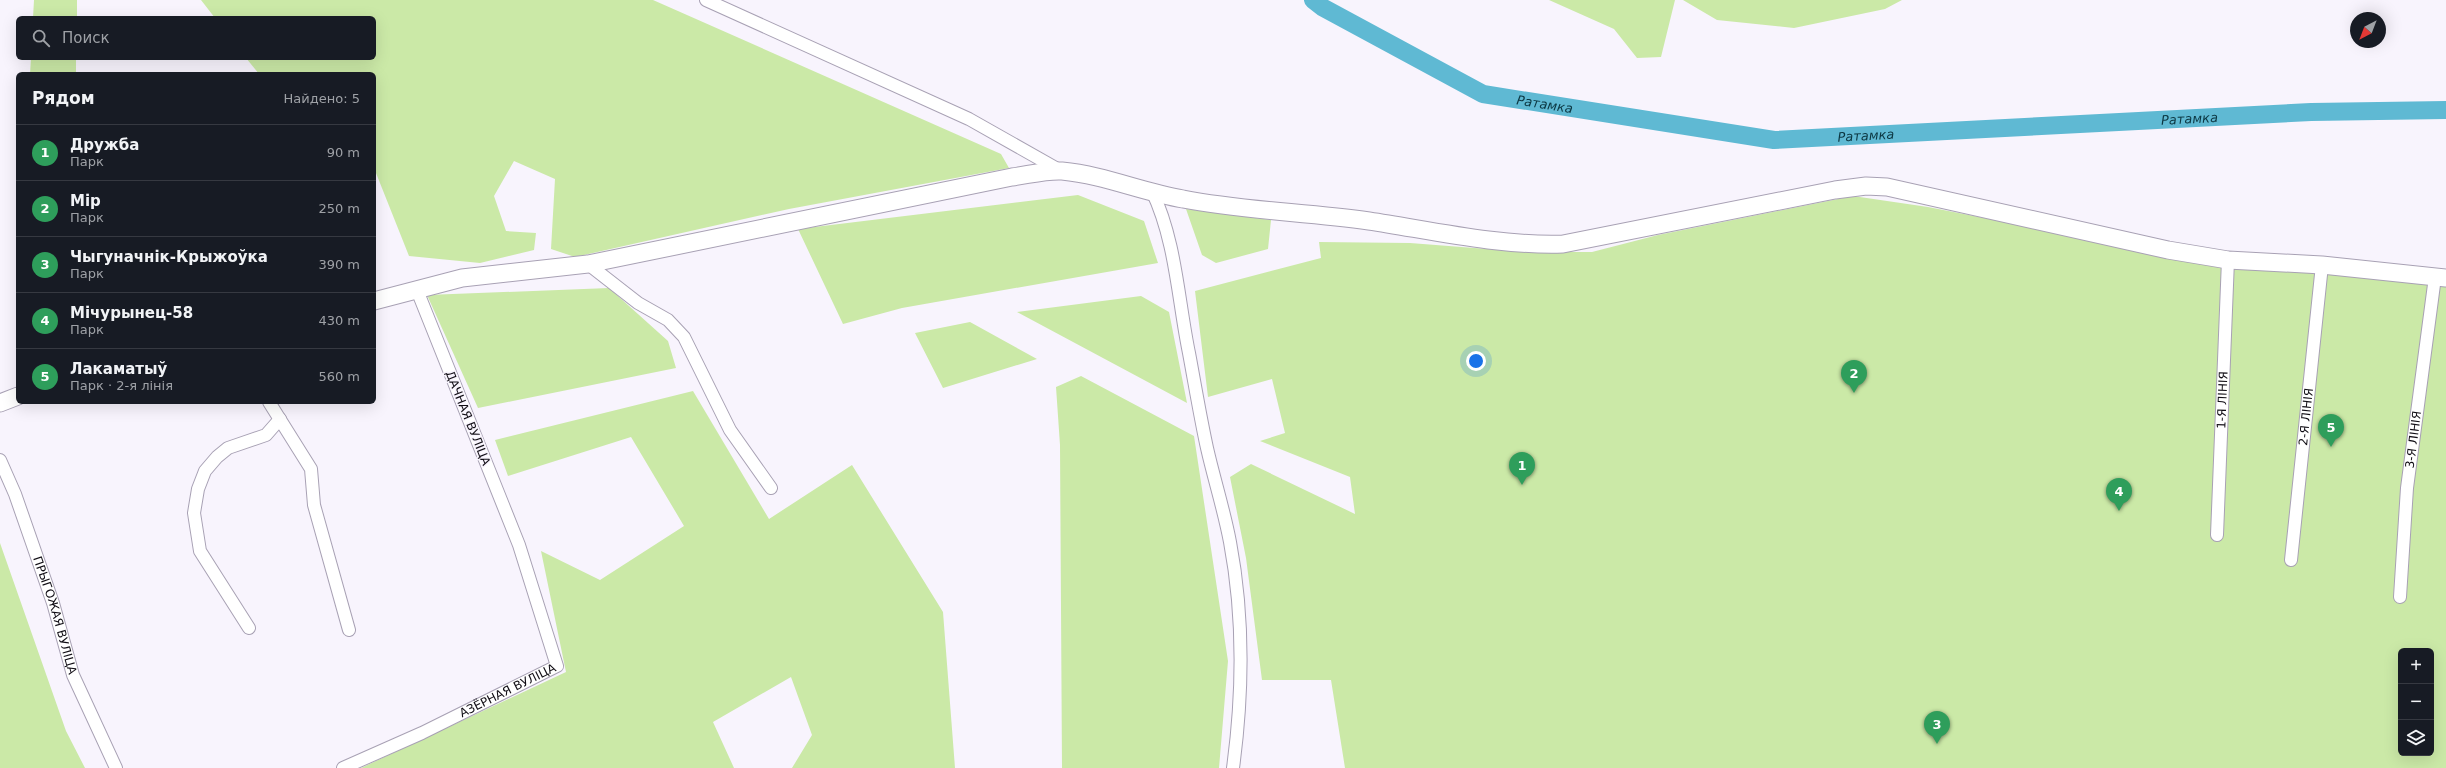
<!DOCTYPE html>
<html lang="ru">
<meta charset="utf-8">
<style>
:root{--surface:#171b24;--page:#20242c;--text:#f1f3f6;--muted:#9ea1a6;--line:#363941;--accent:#bb3576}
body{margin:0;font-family:"DejaVu Sans",sans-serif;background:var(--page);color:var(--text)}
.controls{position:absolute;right:12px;bottom:12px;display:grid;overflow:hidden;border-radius:6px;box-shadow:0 4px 16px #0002}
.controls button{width:36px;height:36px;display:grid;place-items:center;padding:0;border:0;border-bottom:1px solid var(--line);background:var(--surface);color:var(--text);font:20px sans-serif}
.compass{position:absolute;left:2350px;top:12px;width:36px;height:36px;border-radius:50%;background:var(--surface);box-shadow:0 4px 16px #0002;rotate:222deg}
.you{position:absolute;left:1476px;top:361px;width:14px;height:14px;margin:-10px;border:3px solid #fff;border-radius:50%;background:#1a73e8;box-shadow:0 0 0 6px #1a73e833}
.badge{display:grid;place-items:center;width:26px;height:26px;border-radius:50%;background:var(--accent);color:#fff;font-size:13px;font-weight:700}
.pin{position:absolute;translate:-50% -33px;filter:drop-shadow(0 1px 2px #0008)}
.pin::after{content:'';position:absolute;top:21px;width:14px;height:12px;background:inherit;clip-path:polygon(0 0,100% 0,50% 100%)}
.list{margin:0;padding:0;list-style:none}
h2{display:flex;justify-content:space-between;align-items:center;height:52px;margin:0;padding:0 16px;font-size:17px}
h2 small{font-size:13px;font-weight:400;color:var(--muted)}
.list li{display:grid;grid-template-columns:26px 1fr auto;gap:12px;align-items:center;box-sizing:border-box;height:56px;padding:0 16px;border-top:1px solid var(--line)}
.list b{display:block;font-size:15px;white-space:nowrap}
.list p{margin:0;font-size:13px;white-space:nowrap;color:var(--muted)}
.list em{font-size:13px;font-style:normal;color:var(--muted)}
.icon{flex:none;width:22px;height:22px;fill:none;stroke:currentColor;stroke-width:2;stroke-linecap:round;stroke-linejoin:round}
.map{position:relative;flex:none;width:2446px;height:768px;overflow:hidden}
.search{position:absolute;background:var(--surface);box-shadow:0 4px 16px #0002;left:16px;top:16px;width:360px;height:44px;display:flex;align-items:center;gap:10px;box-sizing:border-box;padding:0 14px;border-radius:6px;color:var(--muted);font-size:15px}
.panel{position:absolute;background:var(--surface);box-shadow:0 4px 16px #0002;left:16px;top:72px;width:360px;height:332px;border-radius:6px}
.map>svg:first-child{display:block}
</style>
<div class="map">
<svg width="2446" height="768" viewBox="0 0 2446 768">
<rect width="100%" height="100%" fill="#f8f4fd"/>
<path fill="#cbe9a7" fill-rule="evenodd" d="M 34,0 L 77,0 L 77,18 L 33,18 Z
M 201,0 L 653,0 L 1001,154 L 1009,168 L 789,209 L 575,257 L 551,249 L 555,179 L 514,161 L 494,196 L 506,231 L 536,233 L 534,250 L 480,263 L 409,256 L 374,168 L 374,74 L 259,74 L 246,58 L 374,58 L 374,18 L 215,18 Z
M 1549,0 L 1675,0 L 1661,57 L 1637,58 L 1614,29 Z
M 1683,0 L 1902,0 L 1885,9 L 1794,28 L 1717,20 Z
M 31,58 L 76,58 L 76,74 L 30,74 Z
M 1078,195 L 1144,221 L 1158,263 L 902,308 L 843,324 L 798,229 Z
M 1853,196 L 1928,207 L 2030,227 L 2446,283 L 2446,768 L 1345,768 L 1331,680 L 1262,680 L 1246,558 L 1230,477 L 1251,464 L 1355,514 L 1350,477 L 1260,441 L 1285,433 L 1272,379 L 1208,397 L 1195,291 L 1321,258 L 1319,242 L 1410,243 L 1526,252 L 1592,252 L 1658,235 ZM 2401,651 L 2431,651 L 2431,753 L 2401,753 Z
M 1186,209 L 1271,220 L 1268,249 L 1216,263 L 1202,255 Z
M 609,288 L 668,341 L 676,368 L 478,408 L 427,295 Z
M 1141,296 L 1169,312 L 1187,403 L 1017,312 Z
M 970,322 L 1037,359 L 943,388 L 915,333 Z
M 1081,376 L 1194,436 L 1228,661 L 1219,768 L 1062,768 L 1060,445 L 1056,387 Z
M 693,391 L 769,519 L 852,465 L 943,612 L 955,768 L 792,768 L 812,735 L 791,677 L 713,722 L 734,768 L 361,768 L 566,672 L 541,551 L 600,580 L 684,526 L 631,437 L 508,476 L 495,440 Z
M 0,543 L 66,731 L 85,768 L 0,768 Z"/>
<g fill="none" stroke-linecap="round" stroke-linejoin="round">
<path stroke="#5fb9d3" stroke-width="18" id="s1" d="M 1313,0 L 1322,7 L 1483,94 L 1774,140 L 2311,112 L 2446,110"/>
<g stroke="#a8a1b4" stroke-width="14">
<g id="street">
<path d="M 706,0 L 969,119 L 1061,171"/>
<path d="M 1152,191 C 1176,241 1178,300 1189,353 C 1195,385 1200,416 1207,448 C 1214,479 1224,510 1230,542 C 1244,616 1243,694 1233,768"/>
<path d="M 588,264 L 638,303 L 668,320 L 684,337 L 730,430 L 771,488"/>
<path d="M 269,402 L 311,469 L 314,505 L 349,630"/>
<path id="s2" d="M 0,460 L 15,494 L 53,603 L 73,675 L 116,768"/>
<path id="s3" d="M 2217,535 L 2228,260"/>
<path id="s4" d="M 2291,560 L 2322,265"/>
<path id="s5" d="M 2400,597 L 2407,488 L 2435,277"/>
<path d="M 249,628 L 200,551 L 194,513 L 198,489 L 205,471 L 217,457 L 228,448 L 266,435 L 280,419"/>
<path id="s6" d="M 343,768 L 422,733 L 557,666 L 519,545 L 417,290"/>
</g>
</g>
<g stroke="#a8a1b4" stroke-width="19">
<path id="secondary" d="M 374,301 L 462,278 L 588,264 L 1012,177 C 1028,175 1046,170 1062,171 C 1104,175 1142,192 1183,199 C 1244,211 1307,212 1369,221 C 1434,231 1498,246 1563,244 L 1835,190 L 1866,186 L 1887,187 L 2168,250 L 2228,260 L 2322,265 L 2446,278
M 0,403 L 18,396"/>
</g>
<use href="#street" stroke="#fff" stroke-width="12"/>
<use href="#secondary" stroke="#fff" stroke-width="17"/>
</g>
<g text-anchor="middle" stroke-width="3" stroke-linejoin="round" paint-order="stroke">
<g font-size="12" fill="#100d14" stroke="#f8f4fd">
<text dy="4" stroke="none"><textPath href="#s3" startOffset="135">1-Я ЛІНІЯ</textPath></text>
<text dy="4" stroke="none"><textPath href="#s4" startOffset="144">2-Я ЛІНІЯ</textPath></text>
<text transform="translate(468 418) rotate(68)" y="4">ДАЧНАЯ ВУЛІЦА</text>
<text dy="4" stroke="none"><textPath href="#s5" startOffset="158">3-Я ЛІНІЯ</textPath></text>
<text dy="4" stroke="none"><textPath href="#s2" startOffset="165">ПРЫГОЖАЯ ВУЛІЦА</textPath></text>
<text dy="4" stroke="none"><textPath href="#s6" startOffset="182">АЗЁРНАЯ ВУЛІЦА</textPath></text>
</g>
<g font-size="13" font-style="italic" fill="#0c3742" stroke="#f8f4fd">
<text dy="5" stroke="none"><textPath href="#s1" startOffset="257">Ратамка</textPath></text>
<text dy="5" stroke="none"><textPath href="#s1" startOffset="905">Ратамка</textPath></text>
<text dy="5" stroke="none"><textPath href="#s1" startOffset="581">Ратамка</textPath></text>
</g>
</g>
</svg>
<div class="controls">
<button>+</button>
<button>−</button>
<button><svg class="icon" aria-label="layers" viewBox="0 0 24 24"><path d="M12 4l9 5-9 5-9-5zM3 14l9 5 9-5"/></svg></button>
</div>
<svg class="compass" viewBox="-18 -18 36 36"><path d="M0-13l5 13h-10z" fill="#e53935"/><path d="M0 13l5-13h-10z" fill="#9ea1a6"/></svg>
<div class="you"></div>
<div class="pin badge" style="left:1522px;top:485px;background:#2e9e5b">1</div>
<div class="pin badge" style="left:1854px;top:393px;background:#2e9e5b">2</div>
<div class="pin badge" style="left:1937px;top:744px;background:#2e9e5b">3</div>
<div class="pin badge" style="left:2119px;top:511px;background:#2e9e5b">4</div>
<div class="pin badge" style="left:2331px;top:447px;background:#2e9e5b">5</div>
<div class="search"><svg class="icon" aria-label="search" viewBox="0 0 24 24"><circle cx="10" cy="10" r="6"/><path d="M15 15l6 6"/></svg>Поиск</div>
<section class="panel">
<h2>Рядом<small>Найдено: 5</small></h2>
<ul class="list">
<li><span class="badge" style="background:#2e9e5b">1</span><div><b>Дружба</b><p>Парк</p></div><em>90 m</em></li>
<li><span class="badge" style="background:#2e9e5b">2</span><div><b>Мір</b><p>Парк</p></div><em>250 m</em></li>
<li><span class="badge" style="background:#2e9e5b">3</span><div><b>Чыгуначнік-Крыжоўка</b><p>Парк</p></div><em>390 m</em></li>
<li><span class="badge" style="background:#2e9e5b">4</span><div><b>Мічурынец-58</b><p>Парк</p></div><em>430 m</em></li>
<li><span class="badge" style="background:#2e9e5b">5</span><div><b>Лакаматыў</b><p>Парк · 2-я лінія</p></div><em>560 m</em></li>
</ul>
</section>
</div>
